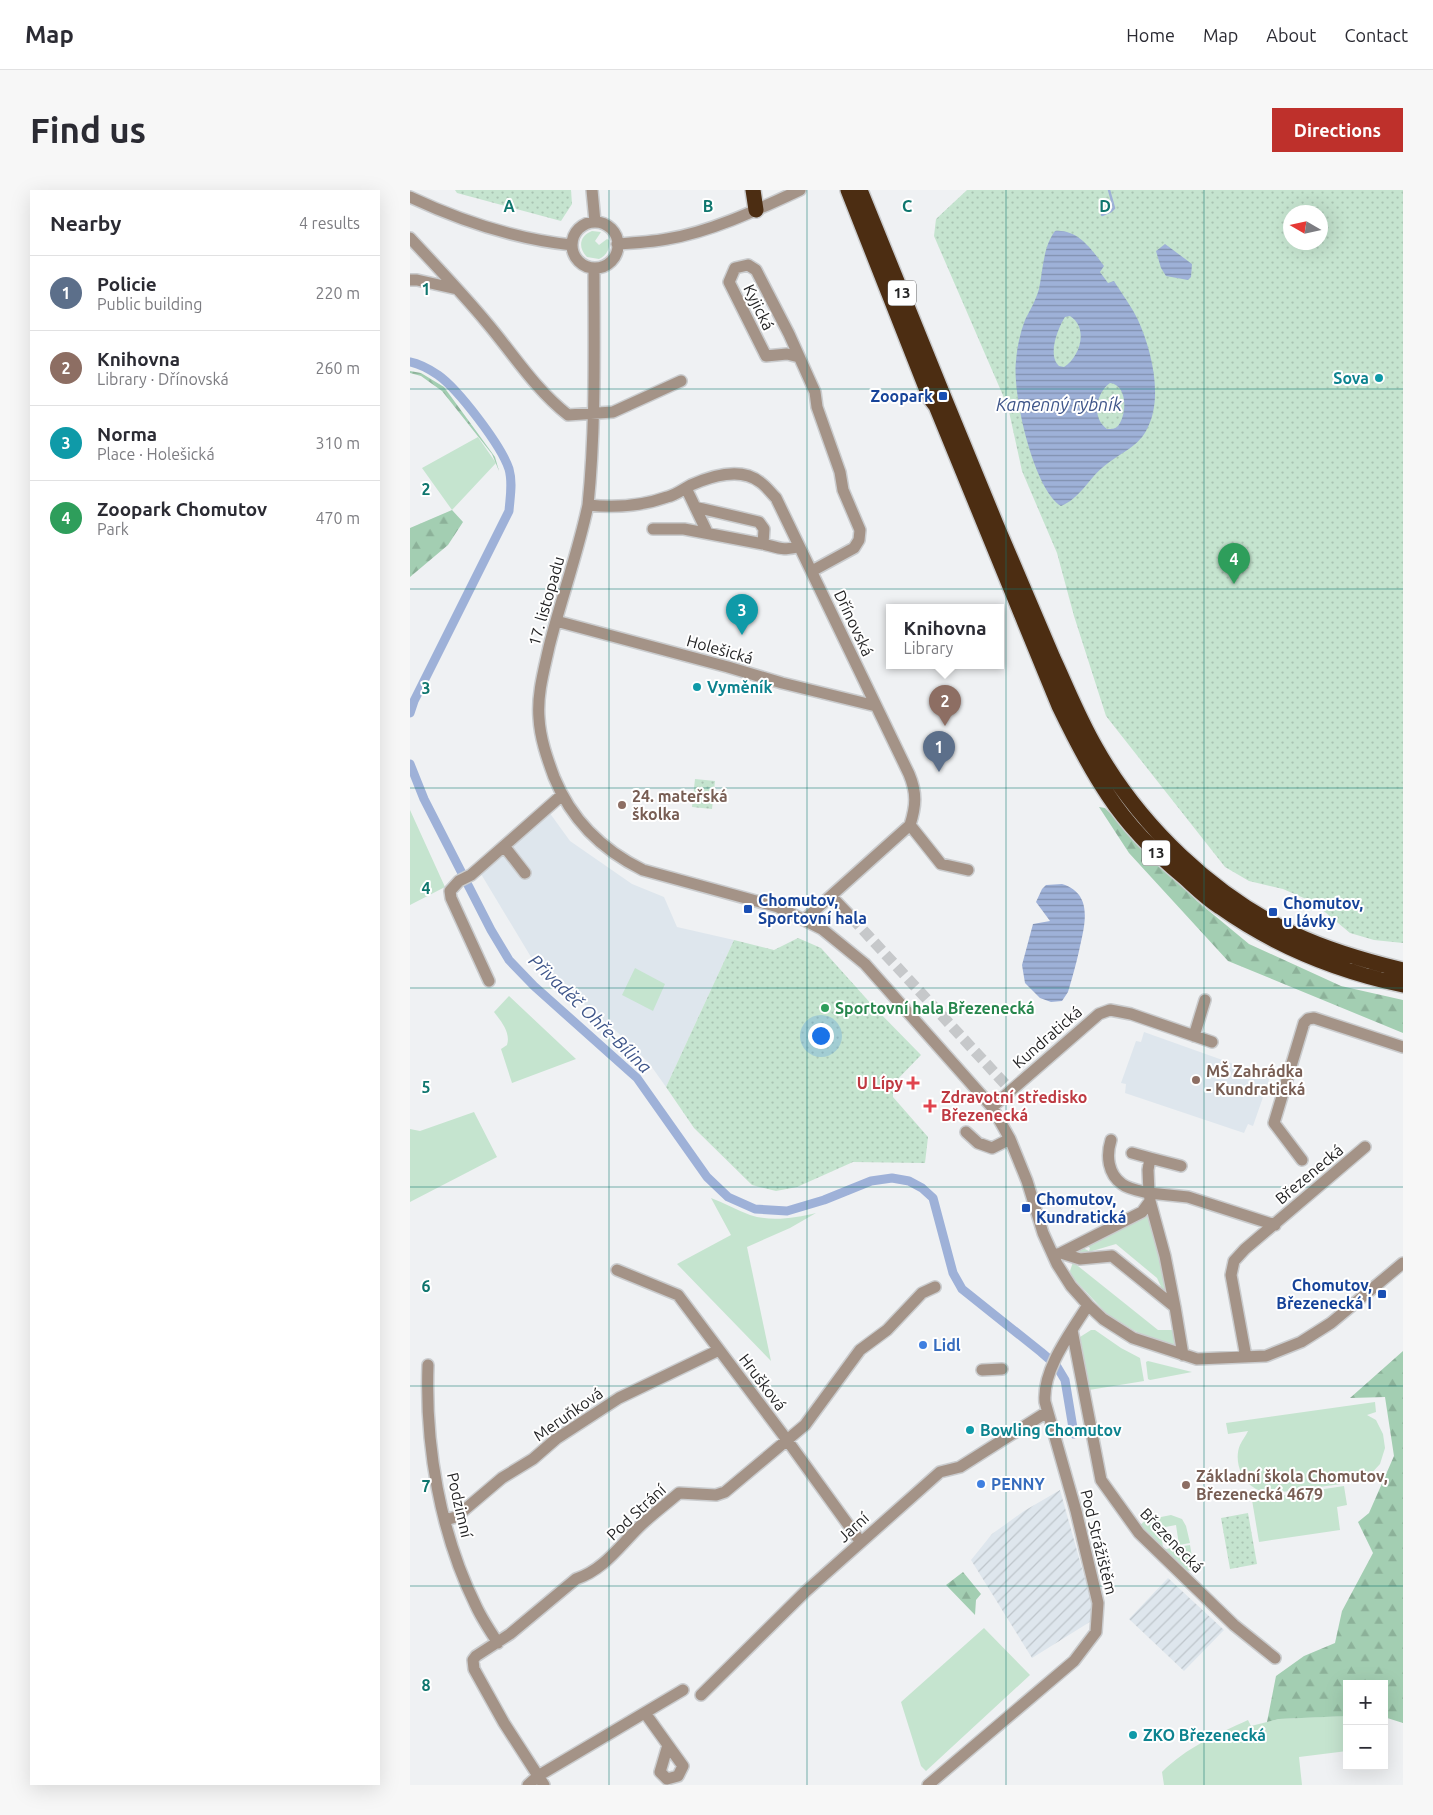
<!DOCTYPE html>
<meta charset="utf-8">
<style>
:root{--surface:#fff;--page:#f7f7f7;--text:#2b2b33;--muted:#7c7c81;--line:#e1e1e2;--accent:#be302b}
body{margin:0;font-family:Ubuntu,sans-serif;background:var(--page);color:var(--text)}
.controls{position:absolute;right:15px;bottom:15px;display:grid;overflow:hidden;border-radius:0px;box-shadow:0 5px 20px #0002}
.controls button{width:45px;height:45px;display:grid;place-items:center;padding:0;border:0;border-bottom:1px solid var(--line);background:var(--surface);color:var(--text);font:25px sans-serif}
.compass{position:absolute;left:873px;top:15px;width:45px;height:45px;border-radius:50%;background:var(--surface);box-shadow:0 5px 20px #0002;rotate:279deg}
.you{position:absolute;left:410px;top:845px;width:18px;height:18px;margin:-12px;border:4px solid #fff;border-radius:50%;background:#1a73e8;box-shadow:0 0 0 8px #1a73e833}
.badge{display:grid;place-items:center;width:32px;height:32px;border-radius:50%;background:var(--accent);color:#fff;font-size:16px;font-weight:700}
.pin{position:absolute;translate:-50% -41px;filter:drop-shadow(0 1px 2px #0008)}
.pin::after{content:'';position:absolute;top:26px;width:18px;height:15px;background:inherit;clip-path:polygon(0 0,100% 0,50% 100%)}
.popup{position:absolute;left:476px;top:414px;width:118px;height:65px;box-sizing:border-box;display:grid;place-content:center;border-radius:0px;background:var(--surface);filter:drop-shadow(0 1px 4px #0005);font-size:16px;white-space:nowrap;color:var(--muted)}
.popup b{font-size:19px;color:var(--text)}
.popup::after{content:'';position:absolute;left:50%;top:100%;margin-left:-10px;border:10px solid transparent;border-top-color:var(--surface)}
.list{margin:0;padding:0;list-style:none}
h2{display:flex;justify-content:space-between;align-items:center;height:65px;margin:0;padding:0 20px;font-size:21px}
h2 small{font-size:16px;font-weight:400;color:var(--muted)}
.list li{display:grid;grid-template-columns:32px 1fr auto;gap:15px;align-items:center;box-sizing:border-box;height:75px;padding:0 20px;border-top:1px solid var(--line)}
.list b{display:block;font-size:19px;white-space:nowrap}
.list p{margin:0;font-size:16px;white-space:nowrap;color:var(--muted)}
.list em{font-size:16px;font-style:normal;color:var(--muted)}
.map{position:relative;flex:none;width:993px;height:1595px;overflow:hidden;border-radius:0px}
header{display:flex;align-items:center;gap:30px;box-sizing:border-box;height:70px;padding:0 25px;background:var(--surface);border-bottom:1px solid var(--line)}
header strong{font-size:24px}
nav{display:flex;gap:28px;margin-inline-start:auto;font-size:18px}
.intro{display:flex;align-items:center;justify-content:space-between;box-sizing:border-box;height:120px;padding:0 30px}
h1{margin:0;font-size:35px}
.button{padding:12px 22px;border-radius:0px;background:var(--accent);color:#fff;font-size:18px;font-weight:700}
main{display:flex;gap:30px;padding:0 30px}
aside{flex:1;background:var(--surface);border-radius:0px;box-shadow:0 5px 20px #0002}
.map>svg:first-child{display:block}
</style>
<header>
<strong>Map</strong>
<nav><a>Home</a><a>Map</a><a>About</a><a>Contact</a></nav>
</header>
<div class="intro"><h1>Find us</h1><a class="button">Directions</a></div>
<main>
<aside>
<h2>Nearby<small>4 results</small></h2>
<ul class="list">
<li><span class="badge" style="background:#5c6f8a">1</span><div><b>Policie</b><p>Public building</p></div><em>220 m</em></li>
<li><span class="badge" style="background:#8d6e63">2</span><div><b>Knihovna</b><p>Library · Dřínovská</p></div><em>260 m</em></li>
<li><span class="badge" style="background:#0f9aa8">3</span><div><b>Norma</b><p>Place · Holešická</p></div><em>310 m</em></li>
<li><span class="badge" style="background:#2e9e5b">4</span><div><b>Zoopark Chomutov</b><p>Park</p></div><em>470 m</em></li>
</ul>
</aside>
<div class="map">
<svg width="993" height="1595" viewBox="0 0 993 1595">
<defs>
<pattern id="industrial-furrows" width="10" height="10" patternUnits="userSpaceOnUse" patternTransform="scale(1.25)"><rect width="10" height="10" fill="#dee6ed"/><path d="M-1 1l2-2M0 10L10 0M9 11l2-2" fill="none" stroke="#bec5cb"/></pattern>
<pattern id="forest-firs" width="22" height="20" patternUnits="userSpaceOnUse" patternTransform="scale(1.25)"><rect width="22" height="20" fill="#a3ceb2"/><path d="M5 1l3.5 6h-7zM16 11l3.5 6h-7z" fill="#8cb199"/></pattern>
<pattern id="park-dots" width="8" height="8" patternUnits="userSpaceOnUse" patternTransform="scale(1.25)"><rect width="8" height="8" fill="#c5e4cf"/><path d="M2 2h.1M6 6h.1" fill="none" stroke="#a9c3b2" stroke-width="1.8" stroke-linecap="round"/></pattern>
<pattern id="water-rules" width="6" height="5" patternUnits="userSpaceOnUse" patternTransform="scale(1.25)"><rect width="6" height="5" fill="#9eb1d8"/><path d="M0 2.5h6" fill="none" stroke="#8190af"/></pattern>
</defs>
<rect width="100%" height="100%" fill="#eff1f3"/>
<path fill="#dee6ed" d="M 139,622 L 160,651 L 222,694 L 254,707 L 267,737 L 324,750 L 256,897 L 239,873 L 204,839 L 124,772 L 71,684 Z
M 734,842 L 860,887 L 843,936 L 838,934 L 834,943 L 715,903 L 716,894 L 711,893 L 726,851 L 731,852 Z"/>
<path fill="url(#industrial-furrows)" d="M 650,1300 L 683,1418 L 683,1430 L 622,1468 L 561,1370 L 582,1344 L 614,1321 Z
M 758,1388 L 814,1440 L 774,1481 L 719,1429 Z"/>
<path fill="#c5e4cf" d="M 182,41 L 191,42 L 185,51 L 189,55 L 197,49 L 199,50 C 200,59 197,65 189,69 L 177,67 C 168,58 169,46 182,41 Z
M 68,247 L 86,273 L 42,320 L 12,278 Z
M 0,620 L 35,697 L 0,715 Z
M 225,778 L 255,794 L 243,821 L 212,805 Z
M 99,806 L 166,869 L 102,893 L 91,859 L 97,855 C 101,843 91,831 84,822 Z
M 64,922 L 87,967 L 0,1012 L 0,939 L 10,941 Z
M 301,1008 C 314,1013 327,1020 340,1025 C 361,1032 385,1028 406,1023 L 380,1038 L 337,1057 L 361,1171 L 267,1074 L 321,1045 Z
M 736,1024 L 739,1026 L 758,1101 L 753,1101 L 747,1088 L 706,1054 L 672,1064 L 664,1061 L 671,1057 L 679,1061 L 680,1058 L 675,1055 Z
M 663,1072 L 748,1140 L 765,1140 L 768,1152 L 761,1155 L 737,1148 L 698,1125 L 662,1087 L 660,1081 Z
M 681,1140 L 685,1140 L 711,1158 L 730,1168 L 734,1191 L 679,1200 L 670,1147 Z
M 738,1171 L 782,1182 L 740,1190 L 738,1189 L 736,1172 Z
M 965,1212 L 966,1222 L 957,1225 L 966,1230 L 973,1244 L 975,1258 L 970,1274 L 959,1286 L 946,1292 L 865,1303 C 858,1302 849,1302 843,1297 C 830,1289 824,1269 830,1255 C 832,1250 836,1246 838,1241 L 818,1244 L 816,1233 Z
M 934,1296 L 937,1315 L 927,1317 L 930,1340 L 849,1352 L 842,1310 Z
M 761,1325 L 772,1329 L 776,1336 L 780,1353 L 769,1355 L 766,1335 L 750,1338 L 753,1357 L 756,1359 L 780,1355 L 784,1378 L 783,1380 L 776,1381 L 730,1337 L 730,1335 L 736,1330 Z
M 574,1438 L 620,1485 L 516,1581 L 511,1576 L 491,1512 Z
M 932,1526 L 937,1526 L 937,1561 L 889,1567 L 892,1595 L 754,1595 L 752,1582 C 776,1558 807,1544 838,1530 L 841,1536 L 869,1529 Z"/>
<path fill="url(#forest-firs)" d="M 0,181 L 11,183 L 34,197 L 85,267 L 89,281 L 82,264 L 32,201 L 11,186 L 0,183 Z
M 42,320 L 53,332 L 38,355 L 0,387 L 0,338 Z
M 689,617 L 695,618 L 787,711 L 839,754 L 931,796 L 993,810 L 993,843 L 818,771 L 719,663 Z
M 993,1161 L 993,1533 L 974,1527 L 974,1494 L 937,1494 L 937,1526 L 869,1529 L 857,1532 L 866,1486 L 894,1466 L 925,1453 L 932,1421 L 963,1363 L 948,1332 L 959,1323 L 984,1266 L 975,1207 L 940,1208 Z
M 553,1382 L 571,1404 L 566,1410 L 565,1425 L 536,1395 Z"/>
<path fill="url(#park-dots)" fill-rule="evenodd" d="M 45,0 L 161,0 L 162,14 L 151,31 L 47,3 Z
M 557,0 L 993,0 L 993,753 L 964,750 L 940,743 L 903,712 L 873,699 L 839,691 L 815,677 L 696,526 L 664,426 L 647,363 L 612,281 L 598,217 L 524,46 L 526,29 ZM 881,22 L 911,22 L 911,52 L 881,52 Z
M 285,589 L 305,591 L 302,619 L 282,617 Z
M 388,748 L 411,758 L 463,816 L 511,865 L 483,894 L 483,907 L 518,947 L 515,973 L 443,972 L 387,997 L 366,1001 L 342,995 L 284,938 L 256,897 L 324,750 L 364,760 Z
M 838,1323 L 847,1374 L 820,1379 L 811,1328 Z"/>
<path fill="url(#water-rules)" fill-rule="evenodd" d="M 645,41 C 668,39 682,60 694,76 L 690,82 L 698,93 L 704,91 C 712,104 722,117 728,130 C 742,161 754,210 736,241 C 727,258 706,265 692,278 C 678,290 669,309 651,316 C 623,299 602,202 606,171 C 607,157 610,143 615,130 C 620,120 626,110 629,99 C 633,80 633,57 645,41 ZM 660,126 C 679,138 670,167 654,177 L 649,176 C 637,165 648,138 655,127 ZM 700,193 C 718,195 717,225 708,236 C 705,239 702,239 697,239 C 681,228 686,203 700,193 Z
M 755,54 L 782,74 L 781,87 L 778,90 L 756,86 L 751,78 L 746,61 Z
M 652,694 C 685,704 674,737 669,761 C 666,775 662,788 658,802 L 652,811 L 641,812 L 630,808 L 615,793 L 612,775 L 623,734 L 640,731 L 626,712 L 632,699 L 636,695 Z"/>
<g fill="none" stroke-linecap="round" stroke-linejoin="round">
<path stroke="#9eb1d8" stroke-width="2.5" d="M 692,25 L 701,21 L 704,18 L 699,0"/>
<path stroke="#9eb1d8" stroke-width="9" d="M 0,172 C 10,174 19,179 28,185 C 48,199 91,255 99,279 C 103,293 100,307 99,321 L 4,511 L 0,523
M 0,574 L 14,609 L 81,740 L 99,770 L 124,796 L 227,888 L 297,987 L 318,1007 L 345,1019 L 377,1021 L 414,1010 L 461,991 L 482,988 L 499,991 L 512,998 L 523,1008 L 543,1083 L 552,1099 L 631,1162 L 646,1175 L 655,1190 L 664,1244"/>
<path stroke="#c6c8ca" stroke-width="11" stroke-dasharray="11 5.5" stroke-linecap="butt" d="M 442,728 L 595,894"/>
<g stroke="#caccce" stroke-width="14">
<path id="minor" d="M 182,0 L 185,32
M 0,7 C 51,31 105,49 162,55
M162 55a23 23 0 1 1 46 0a23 23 0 1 1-46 0Z
M 0,48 C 26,76 53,104 77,133 C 104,165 125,199 158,225 L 203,222 L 271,191
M 207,54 C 224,53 241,52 257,49 C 301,42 349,19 390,0
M 184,78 C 184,156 186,236 178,315 C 168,363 151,409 139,457 C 134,480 127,504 129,528 C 130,548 137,568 144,587 C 161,629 192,660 233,680 L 368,717 L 412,739 L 455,774 L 582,917 L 600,949 L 617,991 L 633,1043 L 647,1074 L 661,1096 L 678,1115 L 693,1129 L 723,1148 L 787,1169 L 856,1166 L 891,1152 L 921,1133 L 993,1073
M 0,90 L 7,90 L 47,99
M 389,167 L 377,164 L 356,166 L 319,92 L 325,78 L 338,75 L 346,80 L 379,144 L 405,202 L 407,217 L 430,282 L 433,300 L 450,340 L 449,350 L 444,358 L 402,381
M 276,298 L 297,342
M 178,315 C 205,318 232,316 257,307 C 266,305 273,299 281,295 C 301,286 331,277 350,292 C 356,296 361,303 366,308 L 499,584 C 507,603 506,616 500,635 L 394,730
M 243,339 L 274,339 L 353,354 L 354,339 L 349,332 L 285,317
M 353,354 C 366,357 376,362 389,356
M 146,431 L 318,477 L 372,493 L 466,516
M 500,635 L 531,674 L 558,680
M 94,656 L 115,683
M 421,706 L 442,728
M 79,791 L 41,708 L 40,701 L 49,691 L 61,685 L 152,605
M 784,846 L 795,810
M 582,917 L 689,824 L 700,820 L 721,824 L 802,852
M 556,942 L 568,953 L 582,958 L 600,949
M 701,950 C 696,966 698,984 712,994 C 718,999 731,1001 739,1003 L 740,1009
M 722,963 L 740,968 L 738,980 L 739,1003 L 778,1007 L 865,1035
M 740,968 L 771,976
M 892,970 L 864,933 L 894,833 L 898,829 L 904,828 L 993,857
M 651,1063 L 732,1022 L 740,1011 L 755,1066 L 765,1117
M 647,1064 L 651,1063 L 670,1069 L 702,1066 L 765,1117 L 773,1165
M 207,1080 L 268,1105 L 377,1250 L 450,1351
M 662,1140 L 691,1290 L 729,1343 L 824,1435 L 865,1468
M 836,1167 L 821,1085 L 824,1071 L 835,1059 L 955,957
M 18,1175 C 15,1256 30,1343 66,1416 C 72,1429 80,1441 88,1453
M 572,1180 L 592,1179
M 35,1330 L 46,1327 L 92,1288 L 123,1269 L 146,1249 L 209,1208 L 309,1160
M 291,1505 L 395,1402 L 530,1282 L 550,1277 L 637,1222
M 235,1523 L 273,1576 L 268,1586 L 257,1589 L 250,1582 L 258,1555
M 118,1595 L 128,1586 L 273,1500
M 134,1595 L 94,1533 L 64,1479 L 63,1470 L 66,1466 L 100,1444 L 166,1389 C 193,1380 208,1358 228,1338 C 240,1326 255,1315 269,1303 L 306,1305 L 315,1302 L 395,1235 L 450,1160 L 477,1140 L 512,1103 L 525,1097
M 518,1595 L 664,1471 L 686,1442 L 688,1413 L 666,1321 L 635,1212 C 632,1180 661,1142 678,1115"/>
</g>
<g stroke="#caccce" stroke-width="18">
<path id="highway" d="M 343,0 L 346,20
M 438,0 L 520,208 L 526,216 L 649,516 C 664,547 679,577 698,605 C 719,637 746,664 775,688 C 786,698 797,709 810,717 C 865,756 927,781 993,795
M 450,0 C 495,111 540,223 586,334 C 605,379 624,423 643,468 C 657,498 669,529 686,558 C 730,636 803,706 884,744 C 918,760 956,771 993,780"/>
</g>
<use href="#minor" stroke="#a49387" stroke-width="11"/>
<use href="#highway" stroke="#4c2d12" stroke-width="15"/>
</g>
<path fill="none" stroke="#0f766e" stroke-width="1" stroke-opacity="0.55" d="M 199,0 L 199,1595M 397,0 L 397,1595M 596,0 L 596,1595M 794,0 L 794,1595M 0,199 L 993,199M 0,399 L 993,399M 0,598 L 993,598M 0,798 L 993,798M 0,997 L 993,997M 0,1196 L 993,1196M 0,1396 L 993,1396"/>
<g fill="#0f9aa8" stroke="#fff" stroke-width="2">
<circle cx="969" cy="188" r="5"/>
<circle cx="287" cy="497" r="5"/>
<circle cx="560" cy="1240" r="5"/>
<circle cx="723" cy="1545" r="5"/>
</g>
<g fill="#1a4fb4" stroke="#fff" stroke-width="2">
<rect x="528" y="201" width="10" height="10" rx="2.5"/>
<rect x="333" y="714" width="10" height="10" rx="2.5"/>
<rect x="858" y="717" width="10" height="10" rx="2.5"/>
<rect x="611" y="1013" width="10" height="10" rx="2.5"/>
<rect x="967" y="1099" width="10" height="10" rx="2.5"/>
</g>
<g fill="#8d6e63" stroke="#fff" stroke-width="2">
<circle cx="212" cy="615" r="5"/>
<circle cx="786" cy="890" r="5"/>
<circle cx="776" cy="1295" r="5"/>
</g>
<circle fill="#2e9e5b" stroke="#fff" stroke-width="2" cx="415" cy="818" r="5"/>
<g fill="#e0444e" stroke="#fff" stroke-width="2">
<path d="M500.5 885.5h5v5h5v5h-5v5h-5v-5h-5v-5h5z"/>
<path d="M517.5 908.5h5v5h5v5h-5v5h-5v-5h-5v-5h5z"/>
</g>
<g fill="#3f7fe0" stroke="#fff" stroke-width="2">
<circle cx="513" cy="1155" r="5"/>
<circle cx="571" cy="1294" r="5"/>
</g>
<g text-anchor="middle" stroke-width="4" stroke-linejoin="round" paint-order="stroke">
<g fill="#fff" stroke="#666" stroke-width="1">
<rect x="478" y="90.5" width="28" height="25" rx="4"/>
<rect x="732" y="650.5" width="28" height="25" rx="4"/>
</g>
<g font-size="15" font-weight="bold" fill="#242425">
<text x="492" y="108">13</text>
<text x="746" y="668">13</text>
</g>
<g font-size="16" fill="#242425" stroke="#fff">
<text transform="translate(349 117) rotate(64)" y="6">Kyjická</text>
<text transform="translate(136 411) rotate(-74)" y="6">17. listopadu</text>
<text transform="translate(444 433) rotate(65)" y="6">Dřínovská</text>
<text transform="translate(310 459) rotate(16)" y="6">Holešická</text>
<text transform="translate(637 847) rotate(-41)" y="6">Kundratická</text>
<text transform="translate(899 984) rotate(-40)" y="6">Březenecká</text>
<text transform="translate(353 1192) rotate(53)" y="6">Hrušková</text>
<text transform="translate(158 1224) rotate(-35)" y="6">Meruňková</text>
<text transform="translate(50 1315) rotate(77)" y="6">Podzimní</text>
<text transform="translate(226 1322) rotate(-43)" y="6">Pod Strání</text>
<text transform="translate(443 1337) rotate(-42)" y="6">Jarní</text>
<text transform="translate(762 1350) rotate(46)" y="6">Březenecká</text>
<text transform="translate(689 1352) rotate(76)" y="6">Pod Strážištěm</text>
</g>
<g font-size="16" font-weight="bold" fill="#0d838f" stroke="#fff" text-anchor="start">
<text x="959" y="194" text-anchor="end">Sova</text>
<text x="297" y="503">Vyměník</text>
<text x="570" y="1246">Bowling Chomutov</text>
<text x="733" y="1551">ZKO Březenecká</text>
</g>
<g font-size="16" font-weight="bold" fill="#164399" stroke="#fff" text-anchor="start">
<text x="523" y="212" text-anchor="end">Zoopark</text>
<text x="348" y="716">Chomutov,<tspan x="348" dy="18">Sportovní hala</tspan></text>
<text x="873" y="719">Chomutov,<tspan x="873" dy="18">u lávky</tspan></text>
<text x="626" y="1015">Chomutov,<tspan x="626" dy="18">Kundratická</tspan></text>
<text x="962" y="1101" text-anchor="end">Chomutov,<tspan x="962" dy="18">Březenecká I</tspan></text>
</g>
<g font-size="16" font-weight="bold" fill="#785e54" stroke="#fff" text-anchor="start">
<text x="222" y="612">24. mateřská<tspan x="222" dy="18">školka</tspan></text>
<text x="796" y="887">MŠ Zahrádka<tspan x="796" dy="18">- Kundratická</tspan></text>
<text x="786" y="1292">Základní škola Chomutov,<tspan x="786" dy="18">Březenecká 4679</tspan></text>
</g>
<g font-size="16" font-weight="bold" fill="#27864d" stroke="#fff" text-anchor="start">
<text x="425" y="824">Sportovní hala Březenecká</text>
</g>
<g font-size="16" font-weight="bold" fill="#be3a42" stroke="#fff" text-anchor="end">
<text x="493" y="899">U Lípy</text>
<text x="531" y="913" text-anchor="start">Zdravotní středisko<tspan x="531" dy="18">Březenecká</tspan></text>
</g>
<g font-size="16" font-weight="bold" fill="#366cbe" stroke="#fff" text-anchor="start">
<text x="523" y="1161">Lidl</text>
<text x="581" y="1300">PENNY</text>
</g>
<g font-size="18" font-style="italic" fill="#3e5589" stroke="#fff">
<text x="649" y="221">Kamenný rybník</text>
<text transform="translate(180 824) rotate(44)" y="6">Přivaděč Ohře-Bílina</text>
</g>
</g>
<g font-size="16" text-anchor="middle" font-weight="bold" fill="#0f766e" stroke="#fff" stroke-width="4" stroke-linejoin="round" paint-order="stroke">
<text x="99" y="22">A</text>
<text x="298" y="22">B</text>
<text x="497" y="22">C</text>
<text x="695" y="22">D</text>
<text x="16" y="105">1</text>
<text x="16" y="305">2</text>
<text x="16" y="504">3</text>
<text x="16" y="704">4</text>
<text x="16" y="903">5</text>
<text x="16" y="1102">6</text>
<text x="16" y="1302">7</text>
<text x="16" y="1501">8</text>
</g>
</svg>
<div class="controls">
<button>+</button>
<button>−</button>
</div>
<svg class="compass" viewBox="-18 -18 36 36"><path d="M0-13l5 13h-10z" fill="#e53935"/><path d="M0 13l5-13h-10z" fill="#7c7c81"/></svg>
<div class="you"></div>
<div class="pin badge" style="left:529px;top:582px;background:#5c6f8a">1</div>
<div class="pin badge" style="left:535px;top:536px;background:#8d6e63">2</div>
<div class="popup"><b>Knihovna</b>Library</div>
<div class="pin badge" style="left:332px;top:445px;background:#0f9aa8">3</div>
<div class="pin badge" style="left:824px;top:394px;background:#2e9e5b">4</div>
</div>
</main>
